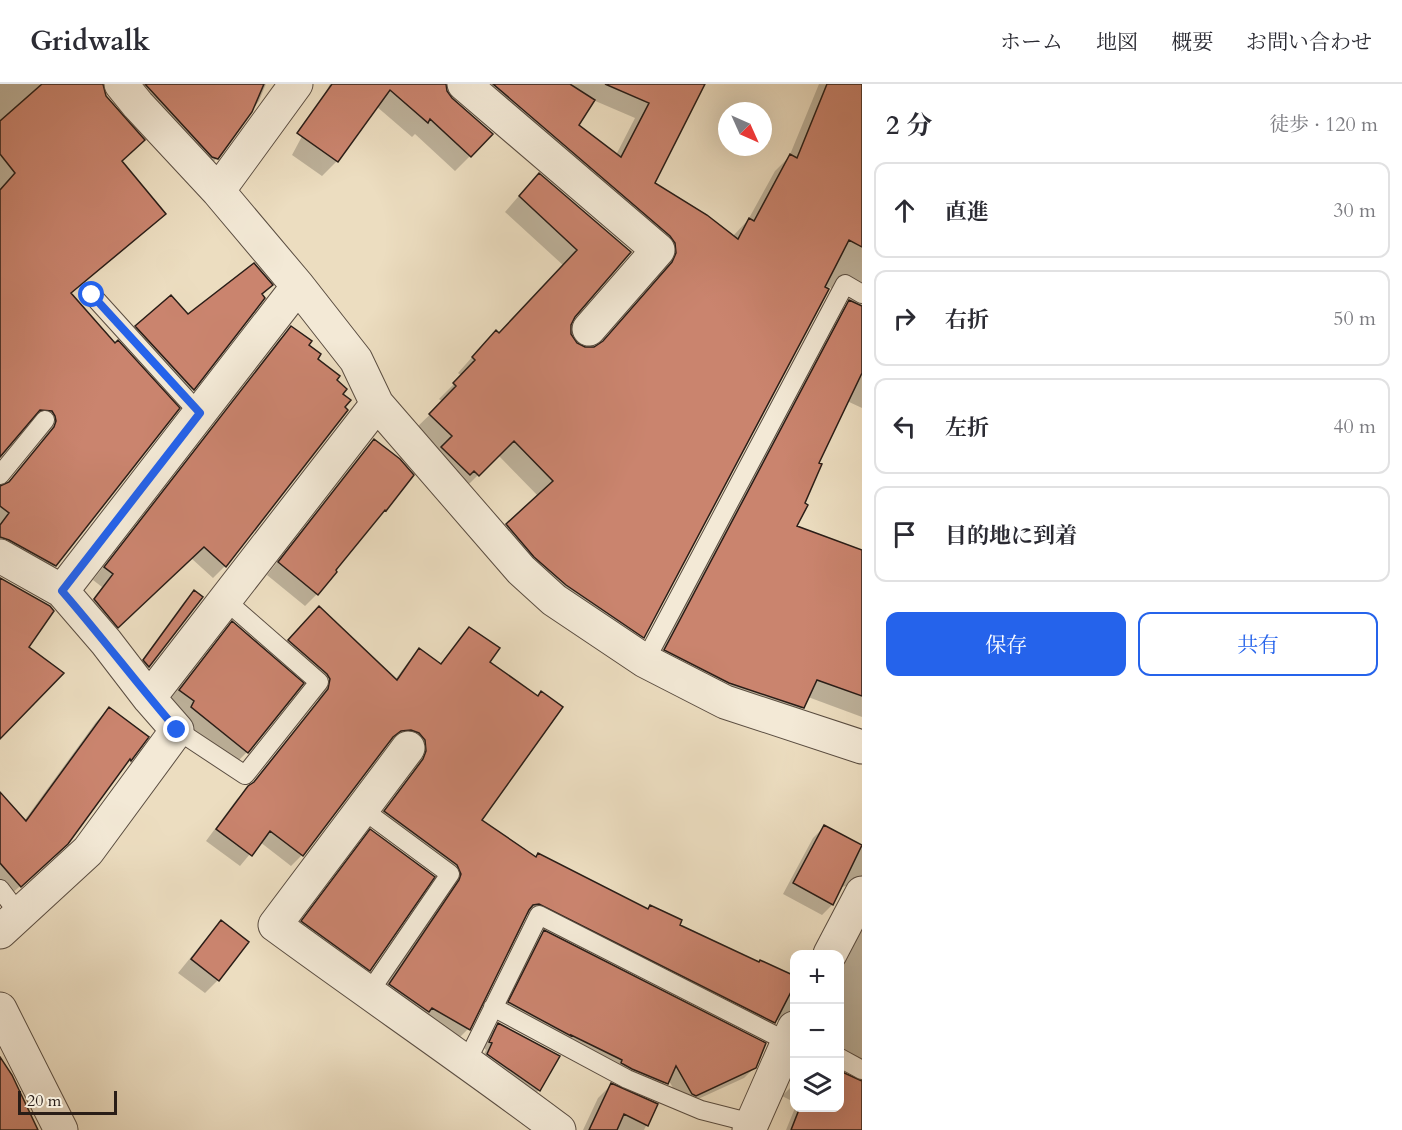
<!DOCTYPE html>
<html lang="ja">
<meta charset="utf-8">
<style>
:root{--surface:#fff;--page:#f7f7f7;--text:#2b2b33;--muted:#7c7c81;--line:#e1e1e2;--accent:#2563eb}
body{margin:0;font-family:Cardo,"Noto Serif JP",serif;background:var(--page);color:var(--text)}
.controls{position:absolute;right:18px;bottom:18px;display:grid;overflow:hidden;border-radius:12px;box-shadow:0 6px 24px #0002}
.controls button{width:54px;height:54px;display:grid;place-items:center;padding:0;border:0;border-bottom:2px solid var(--line);background:var(--surface);color:var(--text);font:30px sans-serif}
.compass{position:absolute;left:718px;top:18px;width:54px;height:54px;border-radius:50%;background:var(--surface);box-shadow:0 6px 24px #0002;rotate:135deg}
.scale{position:absolute;left:18px;bottom:15px;width:99px;box-sizing:border-box;padding-left:6px;border:3px solid #291d17;border-top:0;font-size:16px;line-height:21px;white-space:nowrap;color:#291d17;-webkit-text-stroke:4px #f3e9d6;paint-order:stroke}
.stop{position:absolute;width:18px;height:18px;margin:-14px;border:4px solid #2563eb;border-radius:50%;background:#fff}
.stop.end{background:#2563eb;border-color:#fff;box-shadow:0 2px 6px #0008}
.list{margin:0;padding:0;list-style:none}
h2{display:flex;justify-content:space-between;align-items:center;height:78px;margin:0;padding:0 24px;font-size:26px}
h2 small{font-size:20px;font-weight:400;color:var(--muted)}
.list li{display:grid;grid-template-columns:39px 1fr auto;gap:18px;align-items:center;box-sizing:border-box;height:96px;margin:0 12px 12px;padding:0 12px;border:2px solid var(--line);border-radius:12px}
.list b{display:block;font-size:22px;white-space:nowrap}
.list em{font-size:20px;font-style:normal;color:var(--muted)}
.actions{display:flex;gap:12px;padding:18px 24px}
.actions a{flex:1;padding:14px 0;border:2px solid var(--accent);border-radius:12px;text-align:center;font-size:21px;color:var(--accent)}
.actions .main{background:var(--accent);color:#fff}
.icon{flex:none;width:33px;height:33px;fill:none;stroke:currentColor;stroke-width:2;stroke-linecap:round;stroke-linejoin:round}
.map{position:relative;flex:none;width:862px;height:1046px;overflow:hidden}
header{display:flex;align-items:center;gap:36px;box-sizing:border-box;height:84px;padding:0 30px;background:var(--surface);border-bottom:2px solid var(--line)}
header strong{font-size:28px}
nav{display:flex;gap:33px;margin-inline-start:auto;font-size:21px}
main{display:flex}
aside{flex:1;background:var(--surface)}
.map>svg:first-child{display:block}
</style>
<header>
<strong>Gridwalk</strong>
<nav><a>ホーム</a><a>地図</a><a>概要</a><a>お問い合わせ</a></nav>
</header>
<main>
<div class="map">
<svg width="862" height="1046" viewBox="0 0 862 1046">
<rect width="100%" height="100%" fill="#ecddc0"/>
<filter id="stains"><feTurbulence type="fractalNoise" baseFrequency=".00333" numOctaves="4"/><feColorMatrix values="0 0 0 0 .2 0 0 0 0 .09 0 0 0 0 .02 0 0 0 .5 -.17"/></filter>
<radialGradient id="worn" r=".72"><stop offset=".6" stop-color="#630" stop-opacity="0"/><stop offset="1" stop-color="#630" stop-opacity=".3"/></radialGradient>
<path fill="#0003" fill-rule="evenodd" d="M 0,0 L 101,0 L 120,78 L 164,130 L 70,210 L 55,481 L 42,494 L 0,471 L 0,403 L 4,403 L 41,357 L 44,351 L 40,341 L 32,337 L 26,340 L 0,371 Z
M 121,0 L 266,0 L 259,17 L 217,74 L 204,88 Z
M 330,0 L 444,0 L 470,72 L 455,87 L 415,50 L 412,53 L 376,22 L 337,77 L 322,92 L 292,71 Z
M 460,0 L 703,0 L 653,99 L 733,152 L 748,136 L 775,87 L 789,73 L 819,0 L 862,0 L 862,324 L 847,317 L 817,379 L 795,443 L 862,468 L 862,633 L 808,613 L 803,623 L 788,639 L 650,581 L 835,233 L 851,216 L 829,203 L 643,553 L 628,568 L 492,456 L 539,413 L 498,371 L 463,406 L 415,345 L 443,318 L 439,315 L 462,292 L 458,289 L 481,263 L 499,251 L 564,182 L 505,128 L 524,106 L 629,168 L 573,232 L 569,240 L 570,251 L 576,261 L 584,265 L 595,264 L 600,261 L 657,195 L 662,185 ZM 593,16 L 635,34 L 616,71 L 577,41 Z
M 261,211 L 263,214 L 192,305 L 179,318 L 123,256 L 136,243 L 187,232 Z
M 291,244 L 335,296 L 225,482 L 213,494 L 191,474 L 105,555 L 83,528 L 102,503 L 93,496 L 279,256 Z
M 374,357 L 385,426 L 334,486 L 335,488 L 317,510 L 305,522 L 267,491 L 362,369 Z
M 194,508 L 148,582 L 138,592 L 134,587 L 184,518 Z
M 319,524 L 395,596 L 409,577 L 420,566 L 440,580 L 470,545 L 487,579 L 480,737 L 534,774 L 538,770 L 678,841 L 794,895 L 794,941 L 790,937 L 776,936 L 763,949 L 527,830 L 525,831 L 468,945 L 457,956 L 379,911 L 451,804 L 450,797 L 374,739 L 413,687 L 416,679 L 398,656 L 387,659 L 302,771 L 291,782 L 260,758 L 240,782 L 206,757 L 237,715 L 250,702 L 318,617 L 319,606 L 278,567 Z
M 232,539 L 247,668 L 235,680 L 180,635 L 168,618 L 221,551 Z
M 109,625 L 147,653 L 53,772 L 7,814 L 0,812 L 0,714 L 24,737 L 96,638 Z
M 824,743 L 862,763 L 862,805 L 849,801 L 842,803 L 833,820 L 822,831 L 783,810 L 813,754 Z
M 371,747 L 369,886 L 359,896 L 293,848 L 361,757 Z
M 221,838 L 218,896 L 205,909 L 178,889 L 208,852 Z
M 862,842 L 862,1046 L 786,1046 L 795,1024 L 840,1024 L 840,987 L 857,998 L 861,997 L 861,991 L 840,971 L 840,885 Z
M 544,848 L 755,983 L 744,994 L 685,1021 L 682,1020 L 668,995 L 656,1009 L 500,929 L 534,858 Z
M 499,941 L 558,972 L 539,1006 L 532,1013 L 481,976 L 486,966 L 484,964 L 492,947 Z
M 611,1001 L 656,1021 L 644,1046 L 583,1046 L 598,1014 Z
M 794,1001 L 794,1018 L 782,1012 L 792,1002 Z"/>
<path fill="#ca846e" stroke="#291d17" stroke-width="1.5" d="M 42,0 L 103,0 L 106,12 L 145,56 L 122,77 L 166,130 L 71,209 L 115,259 L 118,256 L 180,324 L 56,482 L 9,456 L 0,453 L 0,441 L 9,429 L 0,422 L 0,402 L 9,398 L 54,343 L 56,337 L 55,332 L 52,327 L 40,326 L 0,373 L 0,106 L 15,89 L 0,70 L 0,37 Z
M 145,0 L 264,0 L 252,28 L 218,75 L 212,73 Z
M 332,0 L 446,0 L 447,7 L 452,14 L 493,50 L 471,73 L 430,35 L 428,39 L 390,6 L 338,78 L 297,49 Z
M 493,0 L 570,0 L 595,16 L 579,41 L 621,73 L 649,19 L 605,0 L 705,0 L 655,99 L 707,131 L 738,155 L 749,134 L 754,137 L 790,70 L 797,74 L 827,0 L 862,0 L 862,163 L 849,156 L 825,203 L 829,205 L 644,554 L 566,501 L 534,473 L 506,440 L 553,397 L 514,357 L 479,392 L 474,387 L 470,391 L 441,363 L 452,352 L 429,330 L 456,302 L 453,299 L 475,276 L 472,273 L 496,246 L 499,249 L 577,166 L 519,112 L 539,89 L 631,168 L 575,233 L 571,241 L 571,250 L 577,259 L 585,263 L 594,263 L 603,257 L 672,178 L 676,169 L 675,159 L 670,152 Z
M 254,179 L 273,201 L 262,210 L 265,214 L 194,306 L 135,242 L 171,211 L 188,230 Z
M 849,216 L 862,222 L 862,289 L 819,379 L 822,380 L 805,419 L 808,421 L 797,442 L 862,466 L 862,612 L 817,596 L 804,624 L 729,599 L 664,566 Z
M 291,242 L 312,257 L 309,261 L 321,270 L 318,275 L 340,292 L 337,296 L 347,305 L 343,310 L 351,316 L 345,323 L 348,326 L 226,483 L 204,463 L 118,544 L 94,515 L 113,490 L 104,483 Z
M 374,355 L 400,375 L 414,391 L 386,427 L 385,426 L 336,486 L 337,488 L 318,511 L 278,478 Z
M 0,494 L 50,522 L 54,527 L 29,563 L 64,589 L 0,655 Z
M 194,506 L 203,513 L 149,583 L 143,576 Z
M 319,522 L 397,596 L 419,564 L 441,580 L 469,543 L 500,564 L 490,578 L 538,612 L 541,607 L 563,623 L 482,736 L 536,773 L 538,769 L 648,825 L 650,821 L 682,836 L 680,841 L 759,878 L 760,876 L 795,892 L 795,900 L 775,939 L 539,820 L 533,821 L 529,826 L 470,946 L 432,924 L 429,928 L 389,900 L 459,796 L 461,790 L 457,781 L 384,727 L 423,675 L 426,667 L 425,656 L 419,649 L 411,646 L 401,647 L 393,653 L 303,772 L 270,747 L 252,772 L 216,745 L 248,702 L 254,698 L 328,605 L 330,595 L 327,590 L 288,556 Z
M 232,537 L 304,599 L 248,669 L 191,623 L 194,617 L 179,606 Z
M 109,623 L 149,653 L 131,677 L 130,675 L 68,760 L 21,803 L 0,779 L 0,708 L 26,737 Z
M 824,741 L 862,761 L 833,821 L 793,799 Z
M 370,745 L 435,793 L 370,887 L 301,837 Z
M 221,836 L 249,858 L 219,897 L 191,875 Z
M 544,846 L 766,959 L 756,984 L 696,1012 L 692,1010 L 676,982 L 668,1000 L 632,985 L 621,979 L 622,976 L 571,951 L 571,952 L 508,918 Z
M 498,939 L 560,972 L 540,1007 L 487,970 L 492,959 L 489,958 Z
M 0,973 L 12,991 L 38,1046 L 0,1046 Z
M 840,987 L 862,997 L 862,1046 L 791,1046 L 800,1023 L 840,1023 Z
M 611,999 L 658,1020 L 648,1042 L 624,1030 L 617,1046 L 589,1046 Z"/>
<g fill="none" stroke-linecap="round" stroke-linejoin="round">
<g stroke="#5a4d41" stroke-width="20">
<path id="lane" d="M 92,211 L 199,329
M 0,391 L 45,336
M 645,577 L 845,200 L 862,210
M 177,646 L 245,691 L 319,598 L 224,515
M 362,725 L 450,790 L 368,910
M 0,805 L 19,830
M 493,923 L 627,995 L 701,1026 L 752,1039
M 840,974 L 862,986
M 467,977 L 539,831 L 788,958"/>
</g>
<g stroke="#5a4d41" stroke-width="35">
<path id="street" d="M 121,0 L 138,21 L 218,107 L 298,202 L 356,276 L 377,320 L 521,486 L 554,516 L 645,577 L 725,618 L 862,663
M 464,0 L 658,166 L 589,245
M 218,107 L 296,0
M 0,472 L 62,507 L 106,558 L 149,614 L 177,646 L 88,767 L 0,848
M 62,507 L 298,202
M 149,614 L 377,320
M 408,664 L 275,841 C 369,910 466,976 559,1046
M 830,870 L 862,809
M 0,925 L 61,1046
M 749,1046 L 794,944"/>
</g>
<use href="#lane" stroke="#f3e9d6" stroke-width="18"/>
<use href="#street" stroke="#f3e9d6" stroke-width="33"/>
</g>
<g fill="none" stroke-linecap="round" stroke-linejoin="round">
<path stroke="#2563eb" stroke-width="8" d="M 92,211 L 200,329 L 62,507 C 102,553 138,601 177,646"/>
</g>
<rect width="100%" height="100%" filter="url(#stains)"/>
<rect width="100%" height="100%" fill="url(#worn)"/>
</svg>
<div class="controls">
<button>+</button>
<button>−</button>
<button><svg class="icon" aria-label="layers" viewBox="0 0 24 24"><path d="M12 4l9 5-9 5-9-5zM3 14l9 5 9-5"/></svg></button>
</div>
<svg class="compass" viewBox="-18 -18 36 36"><path d="M0-13l5 13h-10z" fill="#e53935"/><path d="M0 13l5-13h-10z" fill="#7c7c81"/></svg>
<div class="scale">20 m</div>
<div class="stop" style="left:92px;top:211px"></div>
<div class="stop end" style="left:177px;top:646px"></div>
</div>
<aside>
<h2>2 分<small>徒歩 · 120 m</small></h2>
<ul class="list">
<li><svg class="icon" aria-label="ahead" viewBox="0 0 24 24"><path d="M12 20V5M6 11l6-6 6 6"/></svg><div><b>直進</b></div><em>30 m</em></li>
<li><svg class="icon" aria-label="right" viewBox="0 0 24 24"><path d="M7 20v-9h11M14 6l5 5-5 5"/></svg><div><b>右折</b></div><em>50 m</em></li>
<li><svg class="icon" aria-label="left" viewBox="0 0 24 24"><path d="M17 20v-9H6M10 6l-5 5 5 5"/></svg><div><b>左折</b></div><em>40 m</em></li>
<li><svg class="icon" aria-label="arrive" viewBox="0 0 24 24"><path d="M6 21V4h12l-3 4 3 4H6"/></svg><div><b>目的地に到着</b></div></li>
</ul>
<div class="actions"><a class="main">保存</a><a>共有</a></div>
</aside>
</main>
